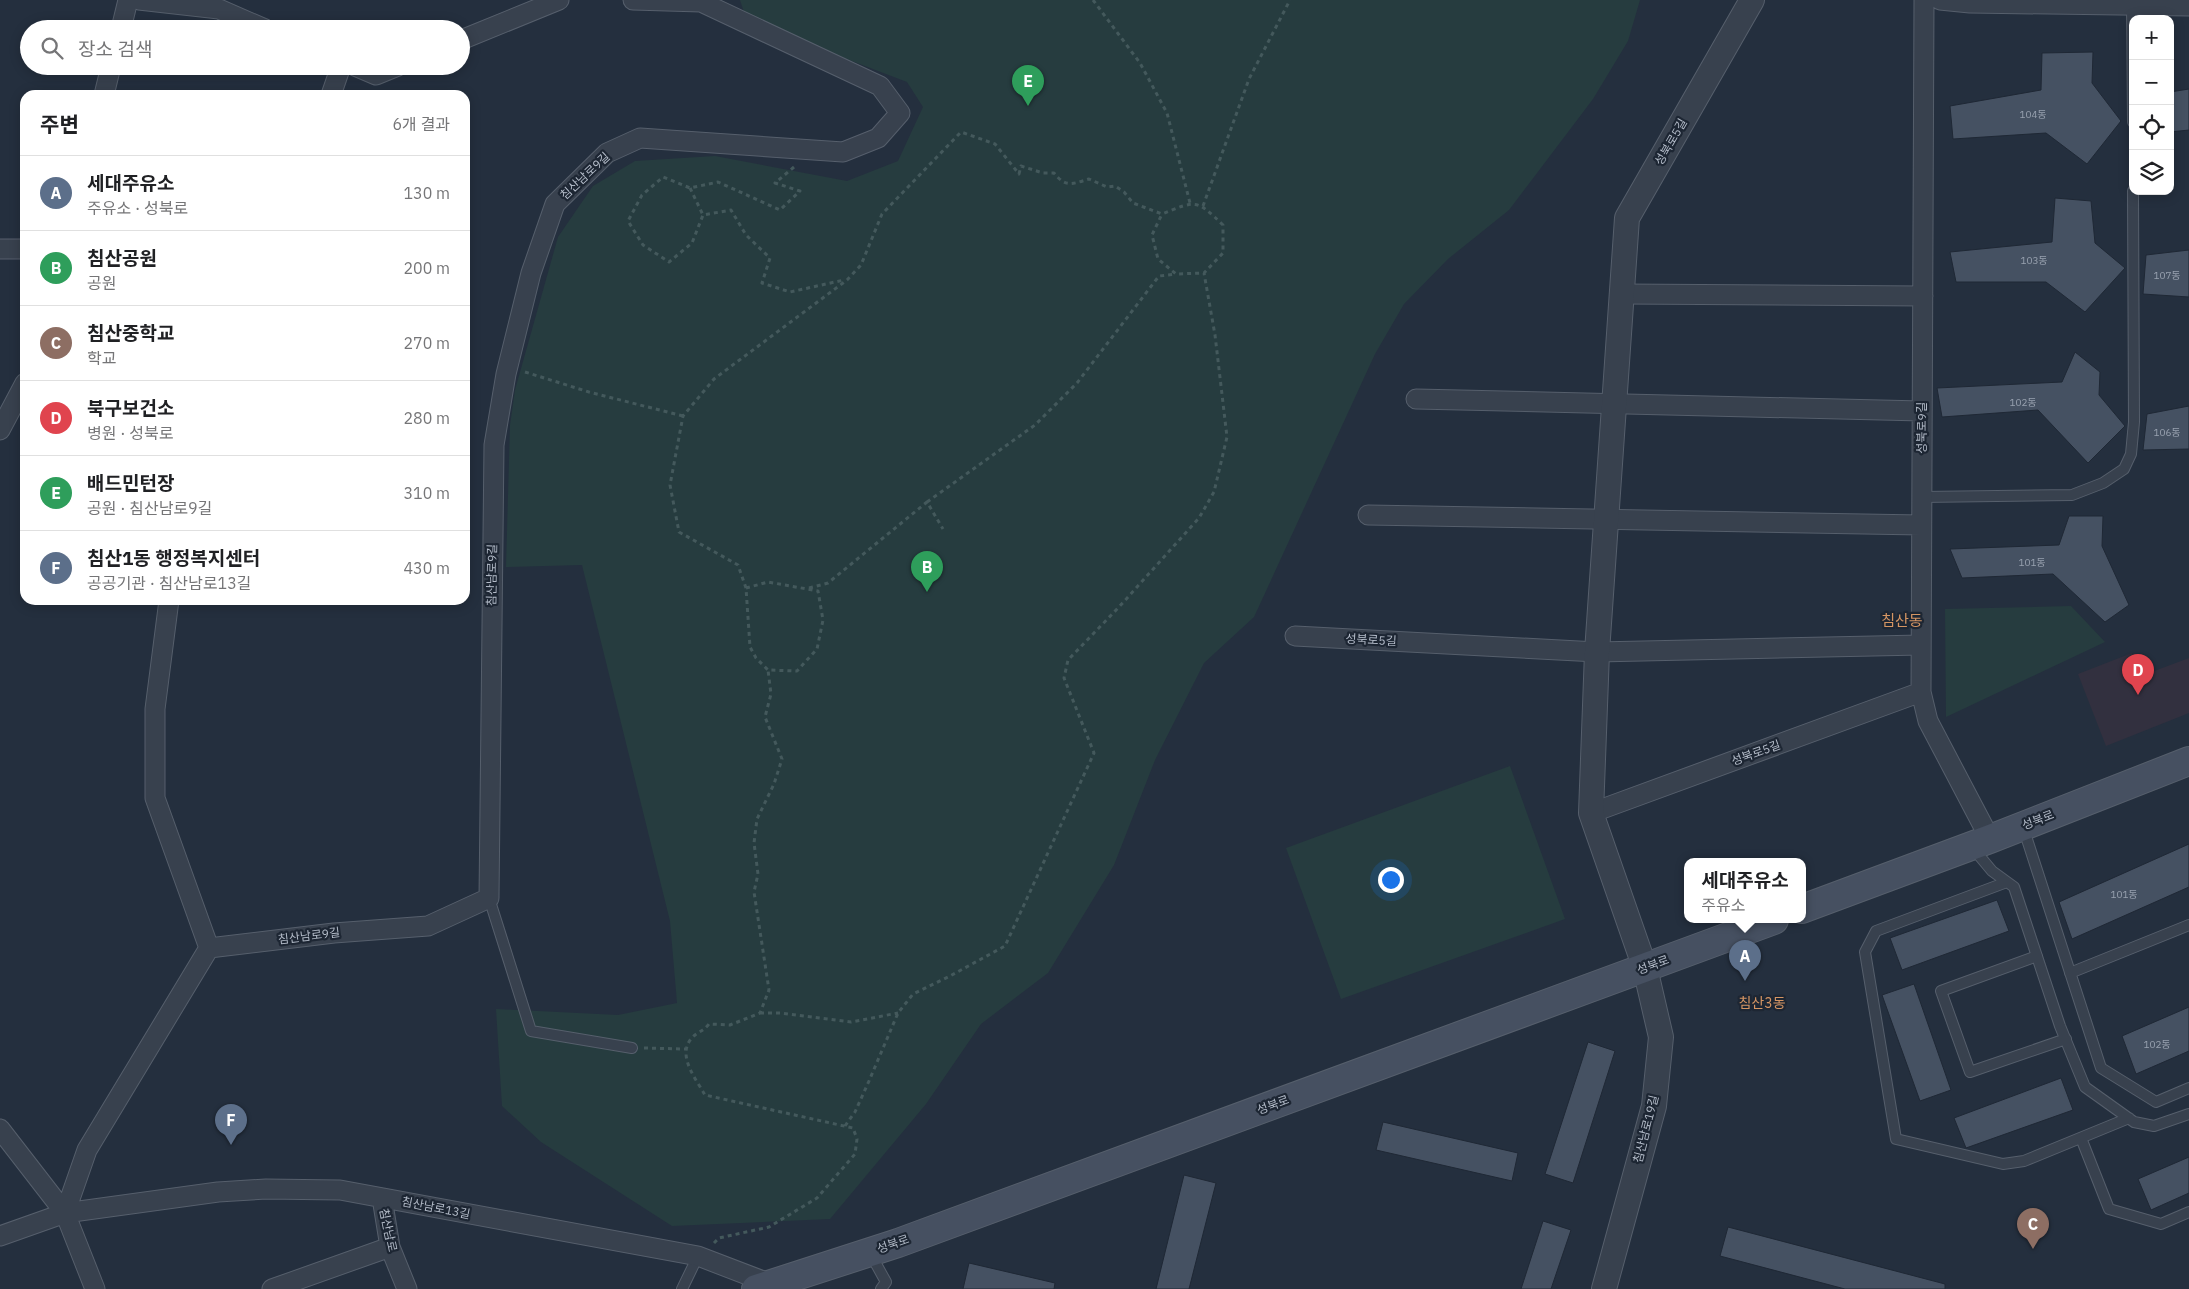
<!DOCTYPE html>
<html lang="ko">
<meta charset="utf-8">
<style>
:root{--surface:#fff;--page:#f6f6f6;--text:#202124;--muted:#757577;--line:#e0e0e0;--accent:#506383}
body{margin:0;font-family:"IBM Plex Sans","Noto Sans KR",sans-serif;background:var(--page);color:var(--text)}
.controls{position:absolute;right:15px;top:15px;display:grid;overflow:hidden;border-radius:10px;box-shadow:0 2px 12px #0003}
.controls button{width:45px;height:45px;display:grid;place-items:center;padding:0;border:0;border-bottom:1px solid var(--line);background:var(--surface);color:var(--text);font:25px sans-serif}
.you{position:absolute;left:1390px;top:879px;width:18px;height:18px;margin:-12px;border:4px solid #fff;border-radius:50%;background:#1a73e8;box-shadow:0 0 0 8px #1a73e833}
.badge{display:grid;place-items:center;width:32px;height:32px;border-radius:50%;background:var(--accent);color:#fff;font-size:16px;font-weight:700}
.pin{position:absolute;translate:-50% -41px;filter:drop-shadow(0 1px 2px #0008)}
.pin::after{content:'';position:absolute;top:26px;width:18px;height:15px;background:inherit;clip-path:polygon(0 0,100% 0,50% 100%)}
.popup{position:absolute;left:1684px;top:858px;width:122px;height:65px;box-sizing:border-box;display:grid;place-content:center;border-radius:10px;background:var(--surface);filter:drop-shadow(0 1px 4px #0005);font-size:16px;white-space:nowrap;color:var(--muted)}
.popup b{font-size:19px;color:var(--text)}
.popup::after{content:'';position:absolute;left:50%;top:100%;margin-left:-10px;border:10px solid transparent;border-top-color:var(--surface)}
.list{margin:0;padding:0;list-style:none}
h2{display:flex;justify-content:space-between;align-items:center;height:65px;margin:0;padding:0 20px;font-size:21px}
h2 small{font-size:16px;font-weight:400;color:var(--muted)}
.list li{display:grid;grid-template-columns:32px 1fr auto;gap:15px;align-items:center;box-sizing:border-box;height:75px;padding:0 20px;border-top:1px solid var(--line)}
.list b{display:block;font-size:19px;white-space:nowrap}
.list p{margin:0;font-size:16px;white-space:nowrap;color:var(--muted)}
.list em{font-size:16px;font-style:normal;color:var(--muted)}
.icon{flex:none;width:28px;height:28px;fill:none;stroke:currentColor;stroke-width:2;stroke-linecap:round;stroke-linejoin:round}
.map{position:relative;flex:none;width:2189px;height:1289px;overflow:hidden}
.search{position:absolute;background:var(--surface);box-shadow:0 2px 12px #0003;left:20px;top:20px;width:450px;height:55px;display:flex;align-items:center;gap:12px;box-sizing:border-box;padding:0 18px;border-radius:28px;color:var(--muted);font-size:19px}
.panel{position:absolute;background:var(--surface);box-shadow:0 2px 12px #0003;left:20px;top:90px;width:450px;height:515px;border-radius:15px}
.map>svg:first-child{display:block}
</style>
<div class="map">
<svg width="2189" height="1289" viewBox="0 0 2189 1289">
<rect width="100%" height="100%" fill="#242f3e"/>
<path fill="#32303f" d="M 2132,653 L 2141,676 L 2189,658 L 2189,713 L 2106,746 L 2078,674 Z"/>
<path fill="#263c3f" d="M 740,0 L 1640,0 L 1628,41 L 1593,99 L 1509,210 L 1448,259 L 1404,304 L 1375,354 L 1254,617 L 1204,663 L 1155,760 L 1114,865 L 1048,973 L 981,1024 L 926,1104 L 830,1219 L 672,1226 L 541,1142 L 502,1106 L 496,1009 L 618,1015 L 677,1003 L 670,921 L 582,565 L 506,567 L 510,425 L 515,390 L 558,237 L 593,186 L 635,161 L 715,156 L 847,181 L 898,161 L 923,107 L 907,82 L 747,21 Z
M 2071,606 L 2105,642 L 1946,717 L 1945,609 Z
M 1510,766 L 1565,919 L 1341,999 L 1286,848 Z"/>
<path fill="#455162" stroke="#1f2835" d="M 2093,52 L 2092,83 L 2121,121 L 2087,164 L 2046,133 L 1953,139 L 1950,106 L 2041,90 L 2042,53 Z
M 2189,89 L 2189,130 L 2170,132 L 2170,92 Z
M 2055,198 L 2091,201 L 2095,243 L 2125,268 L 2085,312 L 2046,282 L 1956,282 L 1950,252 L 2052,242 Z
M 2189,250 L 2189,297 L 2143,294 L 2146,255 Z
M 2075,352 L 2100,372 L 2099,395 L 2125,426 L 2088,463 L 2038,410 L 1942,417 L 1937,388 L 2062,382 Z
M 2189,406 L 2189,449 L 2143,450 L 2147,414 Z
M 2069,516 L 2103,516 L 2102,546 L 2129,605 L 2105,622 L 2053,574 L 1962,578 L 1950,549 L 2059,545 Z
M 2189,844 L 2189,887 L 2072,939 L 2059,902 Z
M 1997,900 L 2009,931 L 1902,970 L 1890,938 Z
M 1914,984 L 1951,1090 L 1920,1101 L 1882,995 Z
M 2189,1007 L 2189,1051 L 2136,1074 L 2122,1036 Z
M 1588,1042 L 1615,1051 L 1573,1183 L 1545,1174 Z
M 2061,1078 L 2073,1110 L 1966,1148 L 1954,1118 Z
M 1383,1122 L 1518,1153 L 1512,1181 L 1376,1150 Z
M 2189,1157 L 2189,1193 L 2151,1210 L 2138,1179 Z
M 1184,1175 L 1216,1183 L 1189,1289 L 1156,1289 Z
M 1543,1221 L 1571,1230 L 1551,1289 L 1521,1289 Z
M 1728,1227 L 1945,1284 L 1945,1289 L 1845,1289 L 1720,1256 Z
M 969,1263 L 1055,1283 L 1054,1289 L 963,1289 Z"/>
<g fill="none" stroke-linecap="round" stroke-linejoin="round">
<g stroke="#565f6c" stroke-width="12">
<path id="service" d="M 2132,6 L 2133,122
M 1922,497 L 2072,495 L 2103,483 L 2124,469 L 2131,454 L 2134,422 L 2133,191
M 2023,827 L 2101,1068 L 2156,1102 L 2189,1088
M 1972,847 L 1992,871 L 2014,887 L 2060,1026 L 2085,1087 L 2134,1122 L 2154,1126 L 2189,1114
M 2007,882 L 1876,931 L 1865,952 L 1896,1139 L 2003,1164 L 2024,1161 L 2129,1118
M 489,898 L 531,1031 L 632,1048
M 2037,956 L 1941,991 L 1970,1072 L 2066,1039
M 2070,973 L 2189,925
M 2081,1138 L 2109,1209 L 2161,1224 L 2189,1212
M 870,1253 L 886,1282 L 881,1289
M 682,1289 L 698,1256"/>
</g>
<g stroke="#565f6c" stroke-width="21">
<path id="minor" d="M 139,0 L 219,9 L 265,29
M 1924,0 L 1921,692 L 1928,721 L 1990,839
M 1940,0 L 1970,3 L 2189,6
M 121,29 L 128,0
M 461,40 L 559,0
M 355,66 L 376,75 L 398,66
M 104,95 L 111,66
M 331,95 L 341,66
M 0,249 L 25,249
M 1622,294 L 1923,296
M 1416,399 L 1922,411
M 0,430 L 25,383
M 1368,515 L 1921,525
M 169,600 L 155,709 L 155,798 L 209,948
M 1295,636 L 1597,652 L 1921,645
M 1591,813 L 1921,692
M 0,1129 L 65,1213
M 382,1198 L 390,1247 L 407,1289
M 0,1236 L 65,1213 L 218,1192 L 266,1189 L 340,1190 L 698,1256 L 771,1284
M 95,1289 L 65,1213 L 87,1150 L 209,948 L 334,933 L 428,926 L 489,898 L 494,445 L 506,374 L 531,273 L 555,204 L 607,153 L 640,138 L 843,152 L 878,138 L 900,113 L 880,86 L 701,2 L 633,0
M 272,1289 L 390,1247"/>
</g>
<g stroke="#565f6c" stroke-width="26">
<path id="tertiary" d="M 1604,1289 L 1654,1106 L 1661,1037 L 1645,968 L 1591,813 L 1597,652 L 1627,218 L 1752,0"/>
</g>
<g stroke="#565f6c" stroke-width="30">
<path id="secondary" d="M 1802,909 L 1990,839 L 2189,761
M 756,1289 L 898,1243 L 1774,920"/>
</g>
<path stroke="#44595c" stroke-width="3" stroke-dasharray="4 4" stroke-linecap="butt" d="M 1093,0 L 1140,63 L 1167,113 L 1190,203
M 794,167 L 775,183 L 800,191 L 780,210 L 718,182 L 690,188 L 663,177 L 642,195 L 628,221 L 643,245 L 669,262 L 692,243 L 703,215 L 731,210 L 746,235 L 770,258 L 762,283 L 790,292 L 844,280
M 690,188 L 703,215
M 1203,206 L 1249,79 L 1290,0
M 525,372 L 589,392 L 683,416
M 927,502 L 1035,425 L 1077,383 L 1159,276 L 1176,274
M 746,588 L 768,582 L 818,591 L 823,620 L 817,649 L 797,671 L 768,670 L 756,658 L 750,647 L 746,588 L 738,565 L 679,532 L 670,485 L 683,416 L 714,379 L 847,280 L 861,265 L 882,214 L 961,132 L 995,144 L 1019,174 L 1021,166 L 1043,173 L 1054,173 C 1066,188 1072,184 1089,179 L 1107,187 L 1115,186 L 1124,192 L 1133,203 L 1162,214 C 1197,200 1196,199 1223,225 L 1223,253 L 1204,273 L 1176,274 L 1158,259 L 1152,235 L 1162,214
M 809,588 L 828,583 L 927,502 L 943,529
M 760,1013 L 780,1013 L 851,1022 L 898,1013
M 644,1048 L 685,1049
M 845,1126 L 855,1112 L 869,1081 L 898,1013 L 913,994 L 950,976 L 1005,946 L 1094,753 L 1064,678 L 1068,660 L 1119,607 L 1199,518 L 1214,492 L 1227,437 L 1215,335 L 1204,273
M 714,1243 L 719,1238 L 769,1227 L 817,1198 L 855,1154 L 857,1139 L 853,1128 L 705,1095 C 696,1079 677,1056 691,1039 C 696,1032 703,1032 709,1024 L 730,1025 L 760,1013 L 769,990 L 754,892 L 758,874 L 754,843 L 757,819 L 774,784 L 782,759 L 765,717 L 771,694 L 768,670"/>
<use href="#service" stroke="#38414e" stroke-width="10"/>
<use href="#minor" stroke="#38414e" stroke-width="19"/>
<use href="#tertiary" stroke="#38414e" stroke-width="24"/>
<use href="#secondary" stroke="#465061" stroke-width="28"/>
</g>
<g text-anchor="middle" stroke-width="4.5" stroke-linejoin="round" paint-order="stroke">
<g font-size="10" fill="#98a1af">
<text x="2033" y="118">104동</text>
<text x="2034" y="264">103동</text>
<text x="2167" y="279">107동</text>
<text x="2023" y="406">102동</text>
<text x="2167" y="436">106동</text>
<text x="2032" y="566">101동</text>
<text x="2124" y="898">101동</text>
<text x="2157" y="1048">102동</text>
</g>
<g font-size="12" fill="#b4bcc9" stroke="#1d2633">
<text transform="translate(1671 142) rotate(-60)" y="4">성북로5길</text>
<text transform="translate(585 176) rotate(-43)" y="4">침산남로9길</text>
<text transform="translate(1922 428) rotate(-90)" y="4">성북로9길</text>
<text transform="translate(492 575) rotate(-89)" y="4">침산남로9길</text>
<text transform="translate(1371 640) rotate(3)" y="4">성북로5길</text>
<text transform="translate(1756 753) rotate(-20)" y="4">성북로5길</text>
<text transform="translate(2038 820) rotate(-21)" y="4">성북로</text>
<text transform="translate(309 936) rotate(-7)" y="4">침산남로9길</text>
<text transform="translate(1653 965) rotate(-20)" y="4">성북로</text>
<text transform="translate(1273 1105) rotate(-20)" y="4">성북로</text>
<text transform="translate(1646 1129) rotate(-76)" y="4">침산남로19길</text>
<text transform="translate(436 1208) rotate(11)" y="4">침산남로13길</text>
<text transform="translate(388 1230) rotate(78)" y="4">침산남로</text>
<text transform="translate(893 1244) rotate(-19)" y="4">성북로</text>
</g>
<g font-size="14" fill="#d59563" stroke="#1d2633">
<text x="1762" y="1008">침산3동</text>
</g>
<g font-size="15" fill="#d59563" stroke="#1d2633">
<text x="1902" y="626">침산동</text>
</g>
</g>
</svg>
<div class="controls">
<button>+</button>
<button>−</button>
<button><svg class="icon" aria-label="locate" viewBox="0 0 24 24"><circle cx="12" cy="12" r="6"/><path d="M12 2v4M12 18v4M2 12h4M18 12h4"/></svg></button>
<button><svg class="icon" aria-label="layers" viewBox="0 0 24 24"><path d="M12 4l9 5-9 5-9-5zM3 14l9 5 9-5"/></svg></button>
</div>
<div class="you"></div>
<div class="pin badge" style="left:1745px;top:981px;background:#5c6f8a">A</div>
<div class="popup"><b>세대주유소</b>주유소</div>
<div class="pin badge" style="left:927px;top:592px;background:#2e9e5b">B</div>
<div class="pin badge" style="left:2033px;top:1249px;background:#8d6e63">C</div>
<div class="pin badge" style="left:2138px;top:695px;background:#e0444e">D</div>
<div class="pin badge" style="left:1028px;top:106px;background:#2e9e5b">E</div>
<div class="pin badge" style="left:231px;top:1145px;background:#5c6f8a">F</div>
<div class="search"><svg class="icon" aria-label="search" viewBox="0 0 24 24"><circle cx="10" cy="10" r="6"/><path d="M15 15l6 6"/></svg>장소 검색</div>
<section class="panel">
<h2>주변<small>6개 결과</small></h2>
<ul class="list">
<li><span class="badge" style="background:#5c6f8a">A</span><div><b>세대주유소</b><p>주유소 · 성북로</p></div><em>130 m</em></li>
<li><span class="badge" style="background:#2e9e5b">B</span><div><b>침산공원</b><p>공원</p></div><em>200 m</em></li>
<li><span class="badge" style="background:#8d6e63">C</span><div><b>침산중학교</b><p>학교</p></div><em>270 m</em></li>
<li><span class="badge" style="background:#e0444e">D</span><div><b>북구보건소</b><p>병원 · 성북로</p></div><em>280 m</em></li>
<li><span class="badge" style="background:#2e9e5b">E</span><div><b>배드민턴장</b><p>공원 · 침산남로9길</p></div><em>310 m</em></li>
<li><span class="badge" style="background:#5c6f8a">F</span><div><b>침산1동 행정복지센터</b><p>공공기관 · 침산남로13길</p></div><em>430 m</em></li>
</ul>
</section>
</div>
